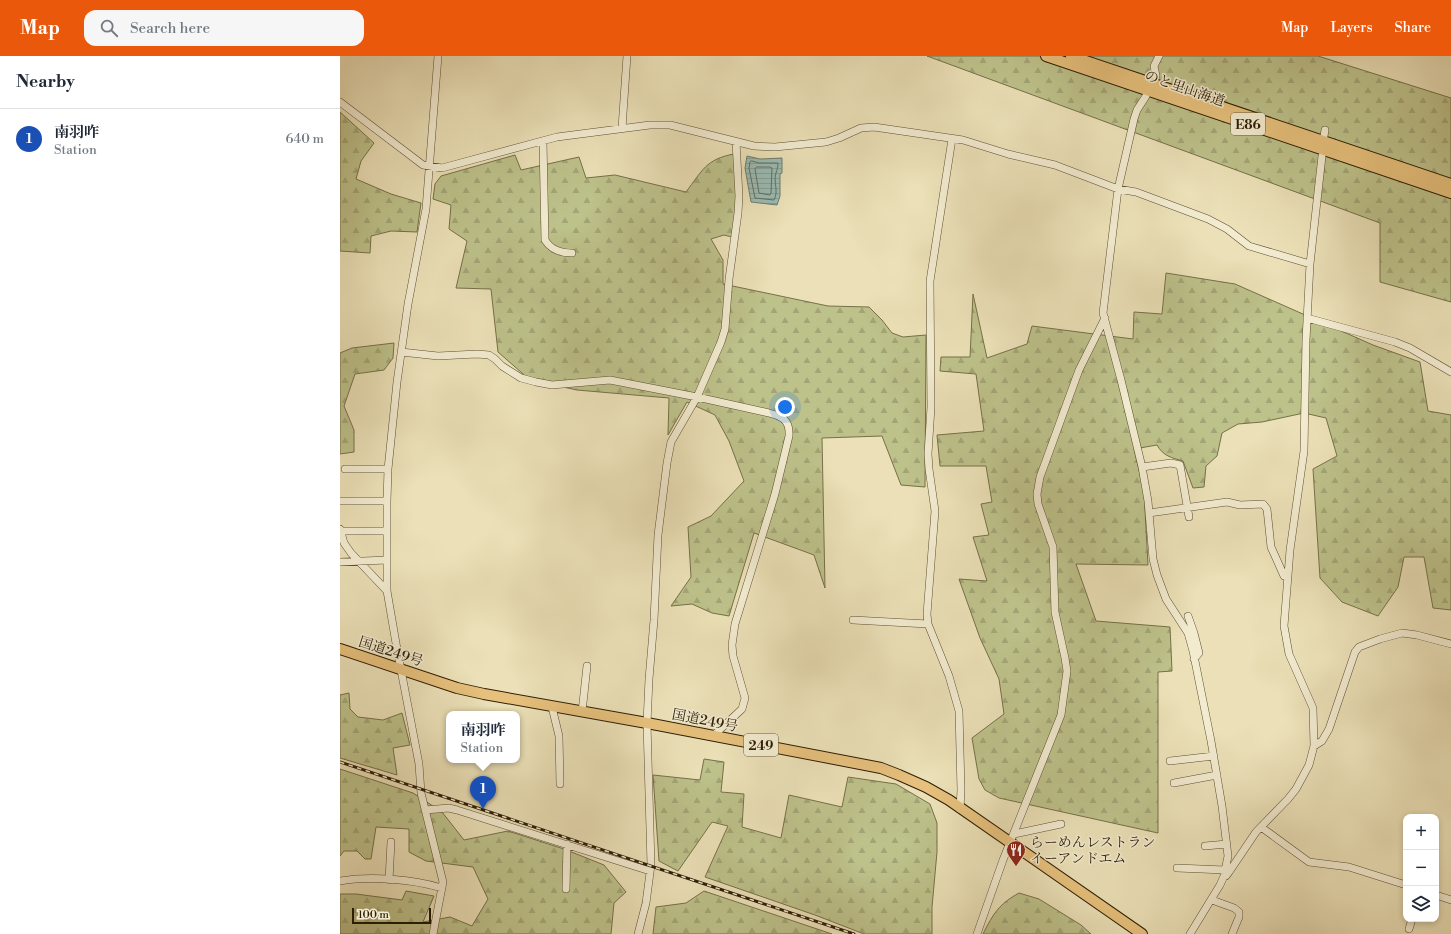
<!DOCTYPE html>
<meta charset="utf-8">
<style>
:root{--surface:#fff;--page:#f6f6f7;--text:#1f2937;--muted:#747a83;--line:#e0e1e3;--accent:#ea580c}
body{margin:0;font-family:"Libre Bodoni","Noto Serif JP",serif;background:var(--page);color:var(--text)}
.controls{position:absolute;right:12px;bottom:12px;display:grid;overflow:hidden;border-radius:8px;box-shadow:0 2px 6px #0003}
.controls button{width:36px;height:36px;display:grid;place-items:center;padding:0;border:0;border-bottom:1px solid var(--line);background:var(--surface);color:var(--text);font:20px sans-serif}
.scale{position:absolute;left:12px;bottom:10px;width:79px;box-sizing:border-box;padding-left:4px;border:2px solid #2e1e06;border-top:0;font-size:11px;line-height:14px;white-space:nowrap;color:#2e1e06;-webkit-text-stroke:3px #f2ebd0;paint-order:stroke}
.you{position:absolute;left:445px;top:351px;width:14px;height:14px;margin:-10px;border:3px solid #fff;border-radius:50%;background:#1a73e8;box-shadow:0 0 0 6px #1a73e833}
.badge{display:grid;place-items:center;width:26px;height:26px;border-radius:50%;background:var(--accent);color:#fff;font-size:13px;font-weight:700}
.pin{position:absolute;translate:-50% -33px;filter:drop-shadow(0 1px 2px #0008)}
.pin::after{content:'';position:absolute;top:21px;width:14px;height:12px;background:inherit;clip-path:polygon(0 0,100% 0,50% 100%)}
.popup{position:absolute;left:106px;top:655px;width:74px;height:52px;box-sizing:border-box;display:grid;place-content:center;border-radius:8px;background:var(--surface);filter:drop-shadow(0 1px 3px #0005);font-size:13px;white-space:nowrap;color:var(--muted)}
.popup b{font-size:15px;color:var(--text)}
.popup::after{content:'';position:absolute;left:50%;top:100%;margin-left:-8px;border:8px solid transparent;border-top-color:var(--surface)}
.list{margin:0;padding:0;list-style:none}
h2{display:flex;justify-content:space-between;align-items:center;height:52px;margin:0;padding:0 16px;font-size:17px}
h2 small{font-size:13px;font-weight:400;color:var(--muted)}
.list li{display:grid;grid-template-columns:26px 1fr auto;gap:12px;align-items:center;box-sizing:border-box;height:60px;padding:0 16px;border-top:1px solid var(--line)}
.list b{display:block;font-size:15px;white-space:nowrap}
.list p{margin:0;font-size:13px;white-space:nowrap;color:var(--muted)}
.list em{font-size:13px;font-style:normal;color:var(--muted)}
.icon{flex:none;width:22px;height:22px;fill:none;stroke:currentColor;stroke-width:2;stroke-linecap:round;stroke-linejoin:round}
.map{position:relative;flex:none;width:1111px;height:878px;overflow:hidden}
header{display:flex;align-items:center;gap:24px;box-sizing:border-box;height:56px;padding:0 20px;background:var(--accent);color:#fff}
header strong{font-size:19px}
nav{display:flex;gap:22px;margin-inline-start:auto;font-size:14px}
.search{width:280px;height:36px;background:var(--page);display:flex;align-items:center;gap:10px;box-sizing:border-box;padding:0 14px;border-radius:12px;color:var(--muted);font-size:15px}
main{display:flex}
aside{flex:1;background:var(--surface)}
.map>svg:first-child{display:block}
</style>
<header>
<strong>Map</strong>
<div class="search"><svg class="icon" aria-label="search" viewBox="0 0 24 24"><circle cx="10" cy="10" r="6"/><path d="M15 15l6 6"/></svg>Search here</div>
<nav><a>Map</a><a>Layers</a><a>Share</a></nav>
</header>
<main>
<aside>
<h2>Nearby<small></small></h2>
<ul class="list">
<li><span class="badge" style="background:#1a4fb4">1</span><div><b>南羽咋</b><p>Station</p></div><em>640 m</em></li>
</ul>
</aside>
<div class="map">
<svg width="1111" height="878" viewBox="0 0 1111 878">
<defs>
<pattern id="forest-firs" width="22" height="20" patternUnits="userSpaceOnUse"><rect width="22" height="20" fill="#bdc18a"/><path d="M5 1l3.5 6h-7zM16 11l3.5 6h-7z" fill="#a3a576"/></pattern>
<pattern id="water-rules" width="6" height="5" patternUnits="userSpaceOnUse"><rect width="6" height="5" fill="#99bcb5"/><path d="M0 2.5h6" fill="none" stroke="#84a19a"/></pattern>
</defs>
<rect width="100%" height="100%" fill="#ebe0b7"/>
<filter id="stains"><feTurbulence type="fractalNoise" baseFrequency=".005" numOctaves="4"/><feColorMatrix values="0 0 0 0 .2 0 0 0 0 .09 0 0 0 0 .02 0 0 0 .5 -.17"/></filter>
<radialGradient id="worn" r=".72"><stop offset=".6" stop-color="#630" stop-opacity="0"/><stop offset="1" stop-color="#630" stop-opacity=".3"/></radialGradient>
<path fill="url(#forest-firs)" stroke="#767048" d="M 587,0 L 978,0 L 1111,42 L 1111,246 L 1040,226 L 1040,167 Z
M 0,56 L 34,87 L 21,105 L 16,123 L 51,138 L 81,147 L 77,176 L 51,175 L 31,180 L 30,197 L 0,195 Z
M 394,98 L 397,140 L 392,181 L 384,179 L 371,183 L 383,204 L 383,228 L 488,250 L 529,251 L 542,264 L 552,277 L 563,281 L 586,279 L 585,431 L 561,429 L 542,380 L 482,382 L 485,532 L 474,499 L 414,477 L 389,560 L 372,557 L 352,548 L 331,550 L 351,521 L 348,471 L 371,460 L 404,425 L 389,385 L 375,359 L 347,346 L 328,379 L 329,342 L 237,334 L 190,324 L 158,296 L 151,233 L 116,232 L 127,185 L 109,173 L 111,149 L 93,143 L 95,128 L 101,120 L 175,99 L 181,114 L 239,101 L 246,122 L 275,119 L 346,136 C 362,115 366,103 394,98 Z
M 826,217 L 895,228 L 1033,289 L 1080,306 L 1088,355 L 1111,359 L 1111,554 L 1093,552 L 1084,501 L 1064,501 L 1058,531 L 1038,560 L 1002,546 L 980,522 L 973,413 L 997,400 L 986,362 L 964,357 L 922,366 L 898,368 L 882,377 L 877,400 L 866,410 L 864,431 L 853,432 L 843,405 C 832,402 823,400 817,389 L 794,393 L 804,435 L 808,509 L 736,508 L 756,565 L 830,571 L 832,615 L 818,616 L 818,777 L 659,742 L 645,734 L 639,723 L 632,682 L 664,658 L 659,623 L 640,582 L 619,523 L 647,525 L 633,481 L 649,479 L 641,448 L 652,446 L 646,410 L 600,410 L 597,379 L 644,375 L 636,318 L 600,315 L 601,301 L 630,301 L 633,238 L 647,302 L 687,288 L 692,270 L 793,283 L 794,256 L 822,258 Z
M 54,287 L 53,302 L 44,314 L 15,318 L 4,350 L 14,374 L 14,396 L 0,398 L 0,297 L 12,292 Z
M 9,637 L 10,653 L 18,661 L 43,664 L 62,657 L 70,689 L 53,692 L 57,719 L 0,702 L 0,639 Z
M 364,703 L 384,706 L 381,736 L 404,738 L 402,771 L 441,782 L 449,739 L 502,751 L 508,721 L 556,728 L 590,748 L 597,767 L 597,796 L 592,851 L 592,878 L 524,878 L 475,859 L 365,821 L 388,770 L 372,766 L 338,815 L 319,805 L 313,719 L 360,724 Z
M 0,713 L 73,737 L 102,756 L 124,784 L 168,775 L 224,793 L 264,809 L 286,836 L 274,847 L 271,878 L 0,878 L 0,838 L 16,838 L 62,844 L 66,835 L 94,840 L 83,866 L 110,861 L 132,870 L 148,843 L 133,811 L 86,805 L 69,796 L 69,773 L 36,771 L 31,803 L 25,803 L 17,795 L 4,795 L 0,800 Z
M 364,835 L 492,878 L 313,878 L 316,851 L 346,847 Z
M 679,837 L 699,843 L 741,869 L 751,878 L 643,878 C 653,858 659,848 679,837 Z"/>
<path fill="url(#water-rules)" stroke="#6e7d6f" d="M 407,100 L 420,103 L 442,102 L 442,117 L 440,118 L 440,140 L 437,149 L 411,146 L 405,112 Z"/>
<g fill="none" stroke-linecap="round" stroke-linejoin="round">
<path stroke="#646d5e" stroke-width="1" d="M 412,105 L 419,107 L 438,107 C 438,112 437,113 436,117 C 433,126 439,135 434,144 L 415,142 L 409,112 L 410,106 Z
M 417,111 L 430,111 L 432,112 L 431,137 L 430,139 L 419,137 L 415,113 Z"/>
<g stroke="#5d4e32" stroke-width="8">
<path id="minor" d="M 814,23 L 816,20 L 814,10 L 819,0
M 806,40 L 797,54 L 794,63 L 778,133 L 763,257 L 781,324 L 802,411 L 808,445 L 813,503 L 817,519 L 826,543 L 848,577 L 853,595 L 871,685 L 882,750 L 888,800 L 884,820 L 880,829 L 850,878
M 0,46 L 83,109 L 102,112 L 217,81 L 310,69 L 330,69 L 414,90 L 435,91 L 486,86 L 499,82 L 521,72 L 534,71 L 623,84 L 668,98 L 715,109 L 778,133 L 796,136 L 868,163 L 887,173 L 909,190 L 970,208
M 282,72 L 287,0
M 984,80 L 985,74
M 612,83 L 590,225 L 591,351 L 588,398 L 589,413 L 595,455 L 587,558 L 588,568 L 609,620 L 619,655 L 621,734 L 620,753
M 203,85 L 205,184 C 211,194 221,197 232,197
M 967,262 L 1055,286 L 1070,292 L 1111,316
M 61,296 L 98,300 L 137,298 L 149,299 L 155,303 L 162,310 L 181,322 L 196,326 L 212,329 L 270,324 L 357,341 L 429,357 C 443,361 450,364 449,380 L 435,438 L 395,568 L 392,589 L 393,600 L 405,642 L 402,653 L 373,680
M 802,411 L 831,407 L 840,409 L 849,461
M 5,413 L 48,413
M 0,445 L 47,445
M 809,457 L 887,446 L 900,449 L 923,448 L 927,453 L 931,491 L 944,520 L 948,520
M 0,473 L 4,487 L 11,497 L 47,535
M 1,475 L 47,475
M 0,506 L 47,504
M 848,560 L 854,577 L 859,597 L 854,603
M 513,564 L 588,568
M 212,651 L 219,680 L 220,728
M 242,656 L 247,610
M 974,690 L 982,685 L 989,673 L 1015,596 L 1019,591 L 1040,583 L 1062,577 L 1077,579 L 1111,588
M 830,705 L 874,700
M 834,727 L 877,719
M 85,754 L 109,752 L 117,754 L 310,815
M 921,771 L 969,806 L 1009,811 L 1066,829
M 674,778 L 721,768
M 865,790 L 887,788
M 837,812 L 885,814
M 884,820 L 886,820 L 889,816 L 916,776 L 948,743 L 956,733 L 969,709 L 974,690 L 973,652 L 949,598 L 944,570 L 950,494 L 964,395 L 966,284 L 970,208 L 982,100
M 49,824 L 51,786
M 0,825 C 30,820 72,823 102,832
M 226,833 L 227,788
M 1096,839 L 1111,844
M 872,844 L 894,852 L 899,856 L 899,861 L 892,878
M 1069,873 L 1072,863
M 93,878 L 103,826 L 81,737 L 79,708 L 57,593 L 47,535 L 47,445 L 48,413 L 57,326 L 68,248 L 86,153 L 98,0
M 298,878 L 306,847 L 311,809 L 307,667 L 309,623 L 314,564 L 318,479 L 327,407 L 331,386 L 357,341 L 381,286 L 385,273 L 389,223 L 398,157 L 399,140 L 396,86
M 637,878 L 663,804 L 721,659 L 727,615 L 725,602 L 715,556 L 713,491 L 698,448 L 697,438 L 700,421 L 739,314 L 765,262"/>
</g>
<g stroke="#2e1e06" stroke-width="12">
<path id="highway" d="M 706,0 L 1111,137
M 731,0 L 1111,128
M 0,593 L 117,632 L 144,638 L 307,667 L 541,712 L 559,719 L 586,731 L 609,744 L 802,878"/>
</g>
<use href="#minor" stroke="#f2ebd0" stroke-width="7"/>
<use href="#highway" stroke="#e6c07c" stroke-width="10"/>
<g stroke="#2e1e06" stroke-width="3">
<path id="rail" d="M 0,706 L 514,878"/>
</g>
<use href="#rail" stroke="#f2ebd0" stroke-width="1.5" stroke-dasharray="4.5" stroke-linecap="butt"/>
</g>
<defs>
<g id="restaurant-pin" transform="scale(1)"><path d="M0 17L-7.5 6A9.5 9.5 0 1 1 7.5 6Z" fill="#8f2418" stroke="#f2ebd0"/><path d="M-5-6h1v4h1v-4h1v4h1v-4h1v5L-1.5 .5V6h-2V.5L-5-1ZM5-6V6H3V1.5H1.5Q1.5-4 5-6Z" fill="#fff"/></g>
</defs>
<g fill-rule="evenodd">
<use href="#restaurant-pin" x="676" y="794"/>
</g>
<g text-anchor="middle" stroke-width="3" stroke-linejoin="round" paint-order="stroke">
<g fill="#f2ebd0" stroke="#695c43" stroke-width="1">
<rect x="891" y="57" width="34" height="22" rx="3"/>
<rect x="404" y="678" width="34" height="22" rx="3"/>
</g>
<g font-size="13" font-weight="bold" fill="#2e1e06">
<text x="908" y="73">E86</text>
<text x="421" y="694">249</text>
</g>
<g font-size="14" fill="#2e1e06" stroke="#f2ebd0">
<text transform="translate(845 32) rotate(19)" y="5">のと里山海道</text>
<text transform="translate(51 595) rotate(18)" y="5">国道249号</text>
<text transform="translate(365 664) rotate(11)" y="5">国道249号</text>
</g>
<g font-size="14" fill="#2e1e06" stroke="#f2ebd0" text-anchor="start">
<text x="690" y="791">らーめんレストラン<tspan x="690" dy="16">イーアンドエム</tspan></text>
</g>
</g>
<rect width="100%" height="100%" filter="url(#stains)"/>
<rect width="100%" height="100%" fill="url(#worn)"/>
</svg>
<div class="controls">
<button>+</button>
<button>−</button>
<button><svg class="icon" aria-label="layers" viewBox="0 0 24 24"><path d="M12 4l9 5-9 5-9-5zM3 14l9 5 9-5"/></svg></button>
</div>
<div class="scale">100 m</div>
<div class="you"></div>
<div class="pin badge" style="left:143px;top:753px;background:#1a4fb4">1</div>
<div class="popup"><b>南羽咋</b>Station</div>
</div>
</main>
